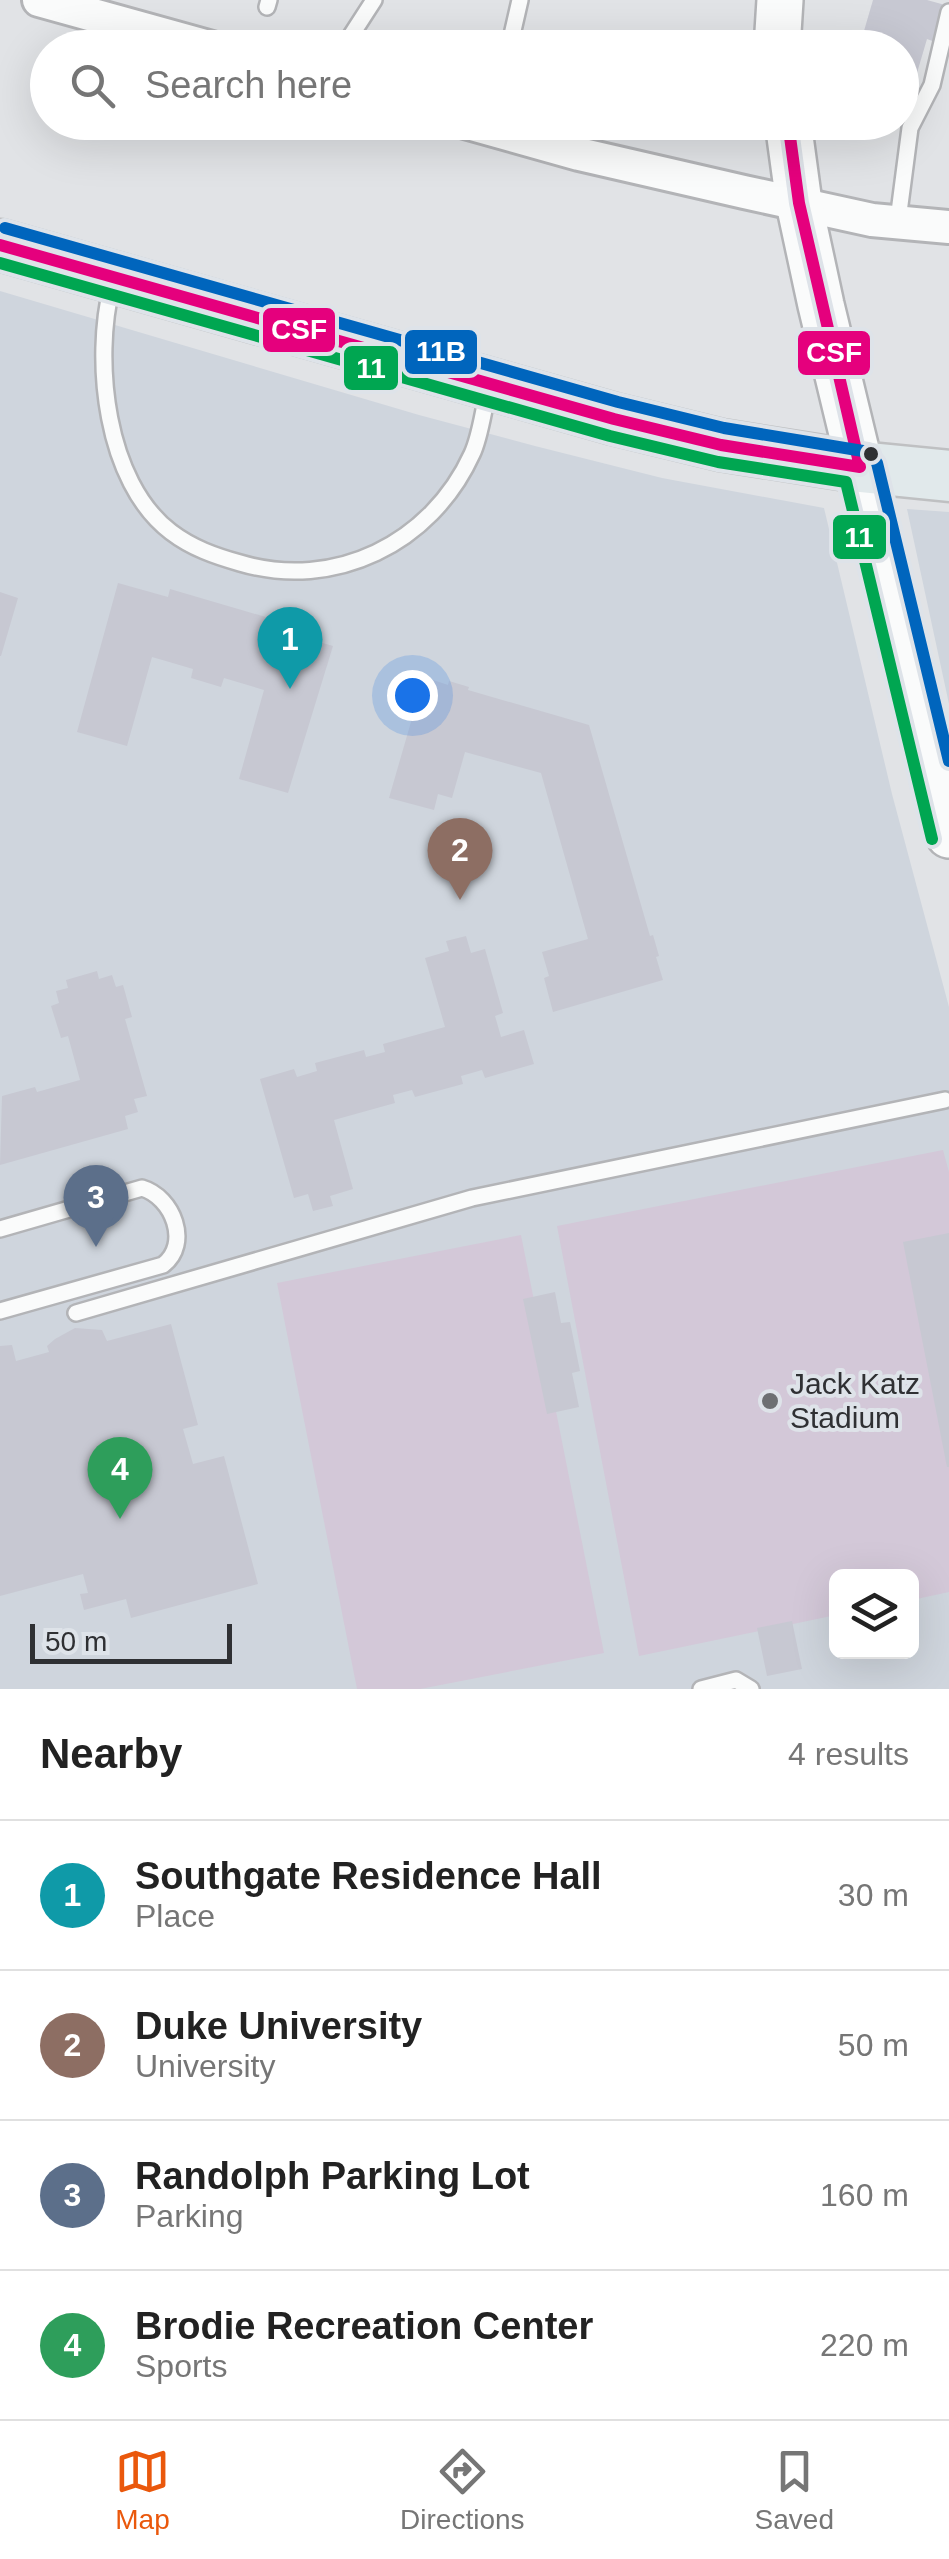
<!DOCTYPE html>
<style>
:root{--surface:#fff;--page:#f2f2f2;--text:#222;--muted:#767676;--line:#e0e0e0;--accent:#ea580c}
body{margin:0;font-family:Arial,sans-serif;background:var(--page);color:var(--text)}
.controls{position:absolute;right:30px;bottom:30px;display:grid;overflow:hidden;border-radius:15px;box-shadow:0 10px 40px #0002}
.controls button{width:90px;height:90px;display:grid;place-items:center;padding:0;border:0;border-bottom:2px solid var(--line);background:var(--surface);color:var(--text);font:50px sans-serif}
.scale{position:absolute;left:30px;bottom:25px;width:202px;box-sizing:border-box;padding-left:10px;border:5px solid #2f3033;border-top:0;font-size:28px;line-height:35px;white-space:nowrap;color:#2f3033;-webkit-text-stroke:8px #dee3e9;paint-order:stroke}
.you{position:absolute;left:412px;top:695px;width:35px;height:35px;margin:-25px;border:8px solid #fff;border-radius:50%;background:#1a73e8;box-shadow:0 0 0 15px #1a73e833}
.badge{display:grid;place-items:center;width:65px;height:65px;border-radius:50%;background:var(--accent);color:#fff;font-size:32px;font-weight:700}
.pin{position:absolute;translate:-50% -82px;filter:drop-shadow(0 2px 5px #0008)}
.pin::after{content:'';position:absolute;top:52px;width:35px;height:30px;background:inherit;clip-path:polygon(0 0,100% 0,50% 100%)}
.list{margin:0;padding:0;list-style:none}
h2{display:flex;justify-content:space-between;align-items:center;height:130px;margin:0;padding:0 40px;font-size:42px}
h2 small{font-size:32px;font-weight:400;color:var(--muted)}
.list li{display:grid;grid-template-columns:65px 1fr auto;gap:30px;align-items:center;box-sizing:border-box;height:150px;padding:0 40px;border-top:2px solid var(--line)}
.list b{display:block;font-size:38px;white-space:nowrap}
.list p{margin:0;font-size:32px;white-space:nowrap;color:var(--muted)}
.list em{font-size:32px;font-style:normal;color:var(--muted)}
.icon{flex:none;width:55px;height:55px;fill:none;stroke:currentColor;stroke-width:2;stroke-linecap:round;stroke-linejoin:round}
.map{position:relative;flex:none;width:949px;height:1689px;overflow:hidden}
.search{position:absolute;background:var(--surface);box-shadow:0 10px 40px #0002;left:30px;right:30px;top:30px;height:110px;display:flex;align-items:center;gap:25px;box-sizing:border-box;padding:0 35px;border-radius:55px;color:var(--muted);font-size:38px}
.sheet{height:730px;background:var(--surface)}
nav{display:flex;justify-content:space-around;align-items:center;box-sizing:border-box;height:140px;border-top:2px solid var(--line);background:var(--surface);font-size:28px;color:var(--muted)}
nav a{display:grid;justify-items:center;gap:5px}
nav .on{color:var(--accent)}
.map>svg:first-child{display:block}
</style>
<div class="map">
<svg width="949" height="1689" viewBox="0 0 949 1689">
<rect width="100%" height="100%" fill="#e1e3e6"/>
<path fill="#cfd5dd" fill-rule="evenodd" d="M 0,291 L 419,415 L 535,446 L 662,478 L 824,508 L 892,794 L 949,1007 L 949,1689 L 0,1689 ZM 836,1576 L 912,1576 L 912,1652 L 836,1652 Z
M 907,509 L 949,512 L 949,704 Z"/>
<path fill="#d3c8d8" d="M 943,1150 L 949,1172 L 949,1592 L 912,1600 L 912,1576 L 836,1576 L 836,1615 L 639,1656 L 557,1226 Z
M 521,1235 L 604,1653 L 420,1689 L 357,1689 L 277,1283 Z"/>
<path fill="#c7c8d2" d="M 873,0 L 927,0 L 945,5 L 935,42 L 927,39 L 909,100 L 902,98 L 902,48 L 859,48 Z
M 118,583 L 168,597 L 170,589 L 286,623 L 284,632 L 333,646 L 288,793 L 239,779 L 264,690 L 224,678 L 221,687 L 191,678 L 193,669 L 159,659 L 152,657 L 127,746 L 77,732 Z
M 0,592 L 18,598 L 1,656 L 0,656 Z
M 424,677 L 448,685 L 449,681 L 469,687 L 468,690 L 589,725 L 650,936 L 653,935 L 659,956 L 656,957 L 663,980 L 553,1012 L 544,978 L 549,976 L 542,952 L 588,939 L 541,773 L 465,752 L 452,798 L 438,794 L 434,810 L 389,798 Z
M 466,936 L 471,953 L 485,949 L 503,1013 L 495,1016 L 501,1037 L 524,1030 L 534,1064 L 485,1078 L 482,1070 L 461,1076 L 463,1084 L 415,1097 L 412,1090 L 393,1095 L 395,1103 L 334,1120 L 353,1189 L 330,1196 L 333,1206 L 313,1211 L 308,1194 L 294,1198 L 260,1079 L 294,1069 L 297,1077 L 317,1071 L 315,1063 L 364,1050 L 366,1057 L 385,1052 L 383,1044 L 445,1027 L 425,958 L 449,951 L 446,941 Z
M 97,971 L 99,979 L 112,975 L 116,987 L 123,985 L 132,1017 L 125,1019 L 147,1096 L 134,1099 L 138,1112 L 125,1116 L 128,1129 L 0,1165 L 2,1096 L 35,1087 L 37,1092 L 80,1080 L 68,1036 L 61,1038 L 51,1006 L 59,1003 L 56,991 L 68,988 L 66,980 Z
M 949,1233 L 949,1467 L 947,1467 L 903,1242 Z
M 555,1292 L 561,1323 L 570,1322 L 580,1371 L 572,1373 L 579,1407 L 547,1414 L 523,1299 Z
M 171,1324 L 198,1425 L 183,1429 L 193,1464 L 224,1456 L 258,1584 L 131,1618 L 126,1599 L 84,1610 L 80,1594 L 88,1593 L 83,1574 L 0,1596 L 0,1346 L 12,1345 L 16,1361 L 49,1352 L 47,1346 L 55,1339 L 75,1328 L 102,1330 L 107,1341 Z
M 792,1621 L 802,1669 L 767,1676 L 757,1628 Z"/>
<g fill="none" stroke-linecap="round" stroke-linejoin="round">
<g stroke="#b3b4b7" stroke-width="20">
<path id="lane" d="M 267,7 L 269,0
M 343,48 L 374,0
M 509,48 L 520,0
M 898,220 L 910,128 L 932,85 L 949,12
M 112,285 C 93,360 105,482 171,532 C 192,548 215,556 240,563 C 334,591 431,544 472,454 C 481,435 483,409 489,388
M 0,1229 L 142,1188 C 173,1197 191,1244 163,1265 L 0,1311
M 76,1313 L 472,1198 L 945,1100
M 701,1689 L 736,1680 L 751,1689"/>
</g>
<g stroke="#b3b4b7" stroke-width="38">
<path id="street" d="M 39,0 L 212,48
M 465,122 L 579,154 L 744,192 L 872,220 L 949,227"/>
</g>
<g stroke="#b3b4b7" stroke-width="50">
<path id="secondary" d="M 777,48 L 780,0
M 788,122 L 799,203 L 821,305 L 949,835"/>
</g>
<g stroke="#bfc0c2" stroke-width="55">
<path id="primary" d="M 0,245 L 614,419 L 721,445 L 860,467 L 949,476"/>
</g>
<use href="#lane" stroke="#fafbfb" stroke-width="15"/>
<use href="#street" stroke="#fafbfb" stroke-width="32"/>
<use href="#secondary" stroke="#fafbfb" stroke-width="45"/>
<use href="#primary" stroke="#e1e9eb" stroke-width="50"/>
<g stroke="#dee3e9" stroke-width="20">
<path id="bus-1" d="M 0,245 L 614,419 L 721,445 L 860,467 L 799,203 L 788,122"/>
</g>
<g stroke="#dee3e9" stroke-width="20">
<path id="bus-2" d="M 0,263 L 610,436 L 718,462 L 846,482 L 932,839"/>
</g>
<g stroke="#dee3e9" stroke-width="20">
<path id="bus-3" d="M 5,228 L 618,402 L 724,428 L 869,452 L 877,463 L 949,761"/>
</g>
<use href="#bus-1" stroke="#e5007d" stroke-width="12"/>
<use href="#bus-2" stroke="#00a651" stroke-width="12"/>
<use href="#bus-3" stroke="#0065bd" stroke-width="12"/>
</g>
<circle fill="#2f3033" stroke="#dee3e9" stroke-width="4" cx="871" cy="454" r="9"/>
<circle fill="#6d6f72" stroke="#dee3e9" stroke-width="4" cx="770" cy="1401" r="10"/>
<g text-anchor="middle" stroke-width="8" stroke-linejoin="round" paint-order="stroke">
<g font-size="30" fill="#2f3033" stroke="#dee3e9" text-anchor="start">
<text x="790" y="1394">Jack Katz<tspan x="790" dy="34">Stadium</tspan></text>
</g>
</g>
<g stroke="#dee3e9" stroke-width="4">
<rect x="261" y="306" width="76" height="48" rx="10" fill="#e5007d"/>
<rect x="403" y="328" width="76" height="48" rx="10" fill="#0065bd"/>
<rect x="796" y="329" width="76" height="48" rx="10" fill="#e5007d"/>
<rect x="342" y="344" width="58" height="48" rx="10" fill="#00a651"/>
<rect x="831" y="513" width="57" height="48" rx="10" fill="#00a651"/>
</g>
<g font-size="28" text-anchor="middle" font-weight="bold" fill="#fff">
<text x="299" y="339">CSF</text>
<text x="441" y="361">11B</text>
<text x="834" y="362">CSF</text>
<text x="371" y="378">11</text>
<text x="859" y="547">11</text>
</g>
</svg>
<div class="controls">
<button><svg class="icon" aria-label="layers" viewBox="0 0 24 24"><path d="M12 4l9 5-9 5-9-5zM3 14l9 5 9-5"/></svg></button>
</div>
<div class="scale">50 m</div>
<div class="you"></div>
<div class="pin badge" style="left:290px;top:689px;background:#0f9aa8">1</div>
<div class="pin badge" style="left:460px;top:900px;background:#8d6e63">2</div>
<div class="pin badge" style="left:96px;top:1247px;background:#5c6f8a">3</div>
<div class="pin badge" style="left:120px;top:1519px;background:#2e9e5b">4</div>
<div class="search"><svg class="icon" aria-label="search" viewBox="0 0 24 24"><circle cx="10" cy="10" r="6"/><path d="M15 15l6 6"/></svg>Search here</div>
</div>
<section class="sheet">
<h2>Nearby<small>4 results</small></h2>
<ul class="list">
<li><span class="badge" style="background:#0f9aa8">1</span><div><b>Southgate Residence Hall</b><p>Place</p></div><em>30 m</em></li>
<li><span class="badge" style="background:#8d6e63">2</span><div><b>Duke University</b><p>University</p></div><em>50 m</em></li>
<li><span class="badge" style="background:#5c6f8a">3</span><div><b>Randolph Parking Lot</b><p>Parking</p></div><em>160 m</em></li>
<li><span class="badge" style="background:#2e9e5b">4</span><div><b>Brodie Recreation Center</b><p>Sports</p></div><em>220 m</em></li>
</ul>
</section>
<nav>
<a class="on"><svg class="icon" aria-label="map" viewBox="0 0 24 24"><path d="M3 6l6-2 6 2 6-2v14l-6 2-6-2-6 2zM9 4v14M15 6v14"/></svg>Map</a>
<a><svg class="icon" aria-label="directions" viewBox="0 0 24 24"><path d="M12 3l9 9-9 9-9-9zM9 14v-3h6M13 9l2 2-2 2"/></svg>Directions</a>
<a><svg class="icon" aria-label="saved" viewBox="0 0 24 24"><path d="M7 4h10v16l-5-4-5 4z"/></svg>Saved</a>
</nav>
